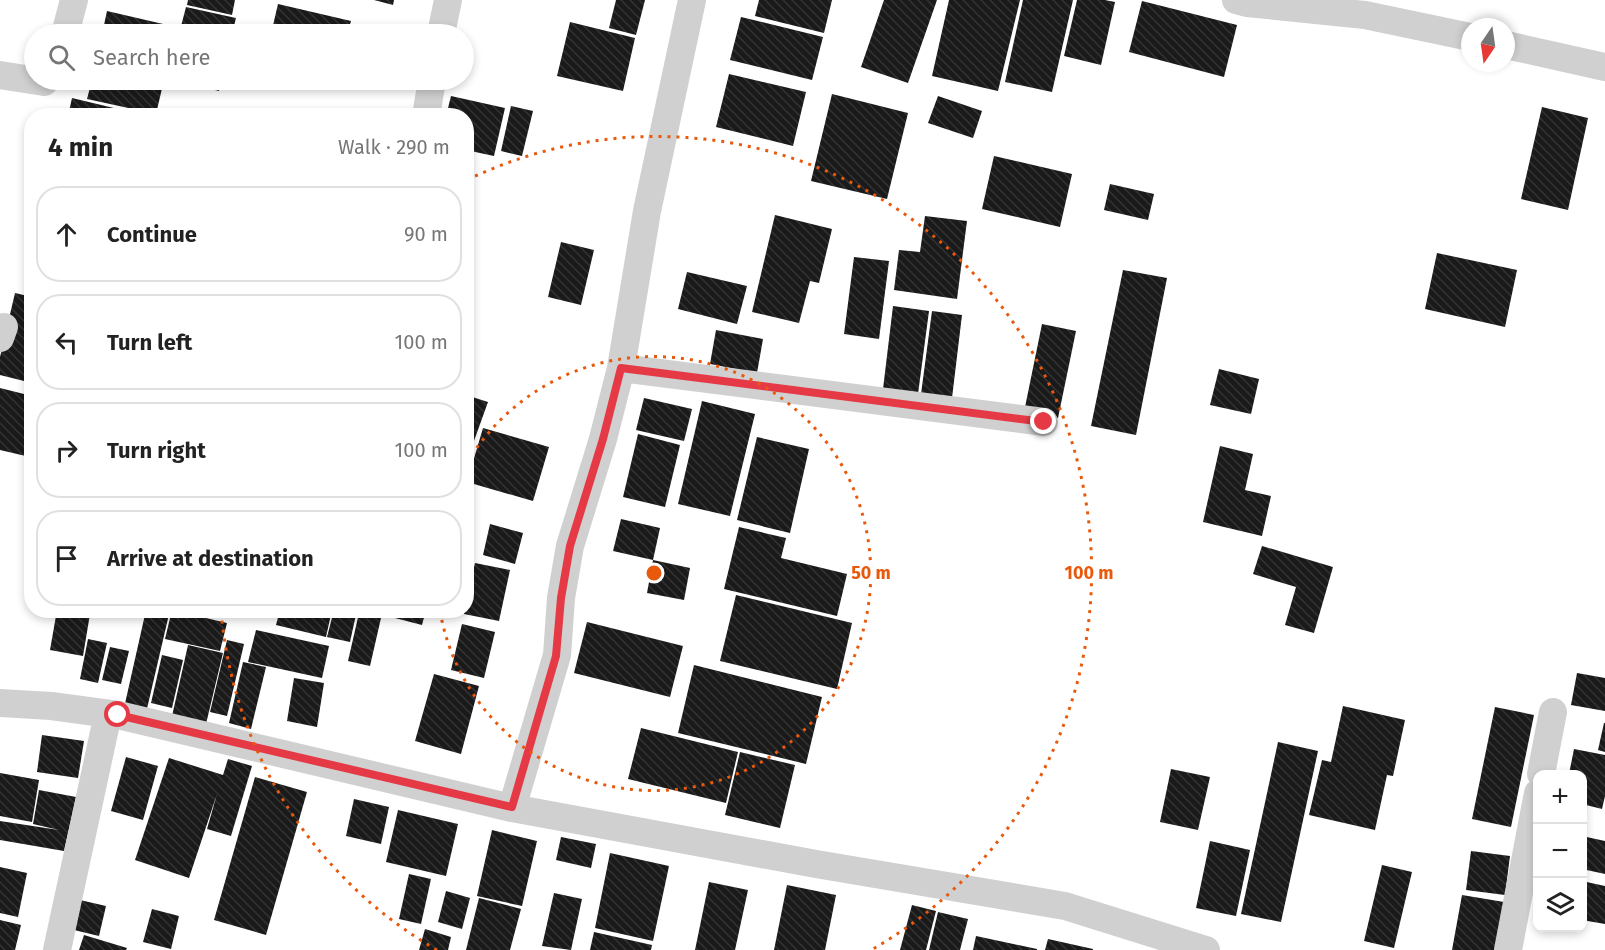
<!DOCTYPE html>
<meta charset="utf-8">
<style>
:root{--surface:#fff;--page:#f6f6f6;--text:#222;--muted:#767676;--line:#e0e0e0}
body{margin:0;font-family:"Fira Sans",sans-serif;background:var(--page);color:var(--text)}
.controls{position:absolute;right:18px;bottom:18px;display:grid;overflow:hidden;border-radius:12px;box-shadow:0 3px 9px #0003}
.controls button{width:54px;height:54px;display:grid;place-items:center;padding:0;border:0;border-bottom:2px solid var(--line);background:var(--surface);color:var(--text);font:30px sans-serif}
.compass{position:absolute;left:1461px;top:18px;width:54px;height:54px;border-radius:50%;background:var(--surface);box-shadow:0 3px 9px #0003;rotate:193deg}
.stop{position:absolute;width:18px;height:18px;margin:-14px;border:4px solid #e63946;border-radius:50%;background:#fff}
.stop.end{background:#e63946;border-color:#fff;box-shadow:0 2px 6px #0008}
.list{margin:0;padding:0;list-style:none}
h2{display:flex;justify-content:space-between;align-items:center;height:78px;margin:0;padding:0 24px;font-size:26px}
h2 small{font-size:20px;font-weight:400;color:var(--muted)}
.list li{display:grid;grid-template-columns:39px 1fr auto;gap:18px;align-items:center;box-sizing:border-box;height:96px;margin:0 12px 12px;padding:0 12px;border:2px solid var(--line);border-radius:24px}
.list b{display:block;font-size:22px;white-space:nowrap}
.list em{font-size:20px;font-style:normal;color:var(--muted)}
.icon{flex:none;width:33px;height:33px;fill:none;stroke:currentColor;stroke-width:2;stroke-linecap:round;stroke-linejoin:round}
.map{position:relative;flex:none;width:1605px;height:950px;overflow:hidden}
.search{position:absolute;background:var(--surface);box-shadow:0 3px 9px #0003;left:24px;top:24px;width:450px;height:66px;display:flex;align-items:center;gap:15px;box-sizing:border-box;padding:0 21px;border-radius:33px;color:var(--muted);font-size:22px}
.panel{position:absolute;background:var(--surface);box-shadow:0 3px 9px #0003;left:24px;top:108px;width:450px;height:510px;border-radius:24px}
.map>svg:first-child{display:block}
</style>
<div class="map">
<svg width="1605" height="950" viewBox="0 0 1605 950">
<defs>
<pattern id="building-back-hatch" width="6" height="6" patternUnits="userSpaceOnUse" patternTransform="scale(1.5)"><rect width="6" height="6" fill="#1a1a1a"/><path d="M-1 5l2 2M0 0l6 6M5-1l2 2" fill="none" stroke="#333"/></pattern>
</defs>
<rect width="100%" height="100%" fill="#fff"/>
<path fill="url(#building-back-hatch)" d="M 188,0 L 235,0 L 232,15 L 187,5 Z
M 374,0 L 394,0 L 393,5 Z
M 616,0 L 645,0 L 636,35 L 609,28 Z
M 759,0 L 832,0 L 824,33 L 755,16 Z
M 884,0 L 937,0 L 908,83 L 861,67 Z
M 949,0 L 1020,0 L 998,91 L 932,76 Z
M 1023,0 L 1073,0 L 1052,92 L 1005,82 Z
M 1077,0 L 1105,0 L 1115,2 L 1101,65 L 1064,56 Z
M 1142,1 L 1237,25 L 1224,77 L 1129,52 Z
M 278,4 L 351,21 L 347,34 L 271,34 Z
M 186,7 L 236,18 L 232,34 L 179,34 Z
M 107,11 L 176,27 L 174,34 L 102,34 Z
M 741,17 L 823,37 L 812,80 L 730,60 Z
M 570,22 L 635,38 L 623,91 L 557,76 Z
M 729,74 L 806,92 L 793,146 L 716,127 Z
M 92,80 L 164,80 L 156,114 L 87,99 Z
M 175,80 L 221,80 L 219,91 Z
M 293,80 L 337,80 L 335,90 Z
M 832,94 L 908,113 L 887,199 L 811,181 Z
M 451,96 L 505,108 L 494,156 L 466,150 L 466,116 L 446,116 Z
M 938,96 L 982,111 L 973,138 L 928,123 Z
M 72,98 L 118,109 L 117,116 L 68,116 Z
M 511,106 L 533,111 L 522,156 L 501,151 Z
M 1542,107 L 1588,118 L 1568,210 L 1521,199 Z
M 120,108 L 147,115 L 147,116 L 118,116 Z
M 301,108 L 327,115 L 327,116 L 299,116 Z
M 994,156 L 1072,174 L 1060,227 L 982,209 Z
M 1110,184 L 1154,194 L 1148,220 L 1104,210 Z
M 775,215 L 832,229 L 819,283 L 810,281 L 799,323 L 752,312 Z
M 925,216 L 967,221 L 957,299 L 894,290 L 899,250 L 920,252 Z
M 561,242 L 594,250 L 581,305 L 548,297 Z
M 1437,253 L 1517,270 L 1505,327 L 1425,309 Z
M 854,257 L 889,261 L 879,339 L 844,334 Z
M 1123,270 L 1167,278 L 1136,435 L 1091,426 Z
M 687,272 L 747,286 L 737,324 L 678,309 Z
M 15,293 L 32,297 L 32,383 L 0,375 L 0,357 Z
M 893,306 L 929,311 L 918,394 L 883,389 Z
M 932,311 L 962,315 L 952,398 L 921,394 Z
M 1042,324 L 1076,331 L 1058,418 L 1024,412 Z
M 716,330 L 763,339 L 757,373 L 710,364 Z
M 1219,369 L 1259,379 L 1251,414 L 1210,405 Z
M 0,388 L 32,396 L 30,457 L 0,450 Z
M 466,395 L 488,402 L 470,452 L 466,451 Z
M 644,398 L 692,409 L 684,441 L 636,430 Z
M 702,401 L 755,414 L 730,516 L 678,504 Z
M 483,428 L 549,447 L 533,501 L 467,482 Z
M 638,434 L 680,445 L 665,507 L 623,497 Z
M 757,437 L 809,449 L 790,533 L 737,520 Z
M 1220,446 L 1253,454 L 1245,490 L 1271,496 L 1262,536 L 1203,522 Z
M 621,519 L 660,528 L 653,560 L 613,551 Z
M 490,524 L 523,533 L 515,564 L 483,555 Z
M 739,527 L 786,538 L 781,558 L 847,574 L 837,616 L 724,589 Z
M 1262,546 L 1333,567 L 1314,633 L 1285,625 L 1296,587 L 1253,574 Z
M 653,560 L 690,568 L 684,600 L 647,593 Z
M 475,563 L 510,570 L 499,621 L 464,614 L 464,610 L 466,610 L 466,601 Z
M 736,595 L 852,623 L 837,689 L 720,661 Z
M 57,610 L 90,614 L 83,656 L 50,650 Z
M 146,610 L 170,610 L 146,713 L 124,708 Z
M 172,610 L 227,623 L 220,651 L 165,639 Z
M 280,610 L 332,610 L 326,637 L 276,625 Z
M 334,610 L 357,610 L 350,642 L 327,637 Z
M 364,610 L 426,610 L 422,625 Z
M 359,613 L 381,618 L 370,666 L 348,661 Z
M 587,622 L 683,646 L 670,697 L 574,673 Z
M 462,624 L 495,632 L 484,678 L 451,670 Z
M 256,630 L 329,646 L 322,678 L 248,662 Z
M 88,639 L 107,643 L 98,683 L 80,679 Z
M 227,640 L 244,644 L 227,716 L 210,712 Z
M 188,645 L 223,653 L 206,724 L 172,716 Z
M 110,647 L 129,651 L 121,684 L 102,680 Z
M 162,655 L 183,660 L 172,708 L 151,703 Z
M 243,662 L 266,667 L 251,729 L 229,723 Z
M 694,665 L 822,697 L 806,764 L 678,733 Z
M 1577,673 L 1605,678 L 1605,711 L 1571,705 Z
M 434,674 L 479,686 L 461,754 L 415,741 Z
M 294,678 L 324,683 L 317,727 L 287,721 Z
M 1343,706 L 1405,720 L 1393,776 L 1387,775 L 1375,830 L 1309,815 L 1322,760 L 1331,762 Z
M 1495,707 L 1534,715 L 1511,827 L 1472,819 Z
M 1604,723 L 1605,723 L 1605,752 L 1598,750 Z
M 641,728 L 738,752 L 726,803 L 628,779 Z
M 42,735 L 84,741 L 78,778 L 37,772 Z
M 1278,742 L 1318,751 L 1281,922 L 1241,914 Z
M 1574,749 L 1605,755 L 1605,796 L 1602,809 L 1582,804 L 1582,774 L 1569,774 Z
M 740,752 L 795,765 L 780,828 L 725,815 Z
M 126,757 L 158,766 L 143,820 L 111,811 Z
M 169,758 L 223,775 L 228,759 L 252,766 L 231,836 L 207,829 L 217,794 L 189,878 L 135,860 Z
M 1171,769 L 1210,777 L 1198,830 L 1160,822 Z
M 0,773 L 39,780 L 32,822 L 0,816 Z
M 255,777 L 307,792 L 266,935 L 214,920 Z
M 39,790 L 76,797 L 64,851 L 0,840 L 0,821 L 59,830 L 33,824 Z
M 354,799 L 389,807 L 381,844 L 346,836 Z
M 398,810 L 458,824 L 446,876 L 386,862 Z
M 492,830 L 537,841 L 522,906 L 477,896 Z
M 1582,836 L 1605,841 L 1605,874 L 1582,869 Z
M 561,837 L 596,844 L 591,868 L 556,860 Z
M 1210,841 L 1250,850 L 1236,916 L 1196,908 Z
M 1471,851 L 1510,856 L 1505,895 L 1466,890 Z
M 610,853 L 669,866 L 653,941 L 595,928 Z
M 1382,865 L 1412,872 L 1394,948 L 1364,941 Z
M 0,867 L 27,873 L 18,917 L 0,913 Z
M 409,874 L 431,879 L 421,924 L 399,919 Z
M 1582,881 L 1605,886 L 1605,924 L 1582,920 Z
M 709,882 L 748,890 L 735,950 L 695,950 Z
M 787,885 L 836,895 L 825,950 L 774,950 Z
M 446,891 L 470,898 L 462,929 L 438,922 Z
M 554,893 L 582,899 L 571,950 L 542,946 Z
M 1462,895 L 1504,902 L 1495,950 L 1452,950 Z
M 479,898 L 521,909 L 510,950 L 466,950 Z
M 80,900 L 106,906 L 99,936 L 74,930 Z
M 912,905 L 936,911 L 926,950 L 900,950 Z
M 152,909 L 179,916 L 171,949 L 143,942 Z
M 938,912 L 968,919 L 960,950 L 929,950 Z
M 0,920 L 21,925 L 15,950 L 0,950 Z
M 425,929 L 451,937 L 448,950 L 419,950 Z
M 594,932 L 652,945 L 651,950 L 590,950 Z
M 84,935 L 127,948 L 126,950 L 79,950 Z
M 976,936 L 1037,949 L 1037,950 L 973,950 Z
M 1048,939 L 1093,949 L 1093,950 L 1045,950 Z"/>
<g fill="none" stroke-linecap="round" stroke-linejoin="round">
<path stroke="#d0d0d0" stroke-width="28" d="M 1236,0 L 1247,3 L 1365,15 L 1470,37
M 65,34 L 74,0
M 441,34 L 448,0
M 1506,45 L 1605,67
M 0,75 L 44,82 L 46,80
M 426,116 L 432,80
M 0,338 L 4,327
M 621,368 L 1044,422
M 0,703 L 51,706 L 118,715 L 512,808 L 816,864 L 1065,906 L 1206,950
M 1541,774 L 1553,712
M 512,808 L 557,655 L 561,598 L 570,546 L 603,439 L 621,368 L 647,211 L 692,0
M 57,950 L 108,714
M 1508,950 L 1538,793"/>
</g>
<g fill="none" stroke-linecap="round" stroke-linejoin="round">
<path stroke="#e63946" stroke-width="8" d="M 118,715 L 512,807 L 556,656 L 561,598 L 570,546 L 603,439 L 621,368 L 1044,422"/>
</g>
<g fill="none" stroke="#e8590c" stroke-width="3" stroke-dasharray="3 6">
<path d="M467 463A217 217 0 1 1 440 611"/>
<path d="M437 950A435 435 0 0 1 221 611M467 180A435 435 0 0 1 871 950"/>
</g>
<circle cx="654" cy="573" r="9" fill="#e8590c" stroke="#fff" stroke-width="3"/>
<g font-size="18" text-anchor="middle" font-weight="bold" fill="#e8590c" stroke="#fff" stroke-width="6" stroke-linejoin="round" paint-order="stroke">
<text x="871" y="579">50 m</text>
<text x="1089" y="579">100 m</text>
</g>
</svg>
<div class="controls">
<button>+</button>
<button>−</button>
<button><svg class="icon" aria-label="layers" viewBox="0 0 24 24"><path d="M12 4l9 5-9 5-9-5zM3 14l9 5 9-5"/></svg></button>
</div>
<svg class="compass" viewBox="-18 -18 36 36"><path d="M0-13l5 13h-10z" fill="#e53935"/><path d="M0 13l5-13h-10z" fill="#767676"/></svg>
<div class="stop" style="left:118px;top:715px"></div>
<div class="stop end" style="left:1044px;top:422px"></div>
<div class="search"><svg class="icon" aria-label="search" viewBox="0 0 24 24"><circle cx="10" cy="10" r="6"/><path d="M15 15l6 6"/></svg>Search here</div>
<section class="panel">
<h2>4 min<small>Walk · 290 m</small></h2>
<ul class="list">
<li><svg class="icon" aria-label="ahead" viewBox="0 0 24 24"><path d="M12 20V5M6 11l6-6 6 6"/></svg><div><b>Continue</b></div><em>90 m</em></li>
<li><svg class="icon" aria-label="left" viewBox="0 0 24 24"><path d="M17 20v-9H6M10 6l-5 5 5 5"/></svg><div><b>Turn left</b></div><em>100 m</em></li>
<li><svg class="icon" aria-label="right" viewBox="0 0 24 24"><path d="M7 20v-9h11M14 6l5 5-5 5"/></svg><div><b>Turn right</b></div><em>100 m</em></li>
<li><svg class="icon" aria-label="arrive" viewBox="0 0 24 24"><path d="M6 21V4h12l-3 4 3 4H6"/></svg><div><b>Arrive at destination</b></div></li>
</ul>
</section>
</div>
